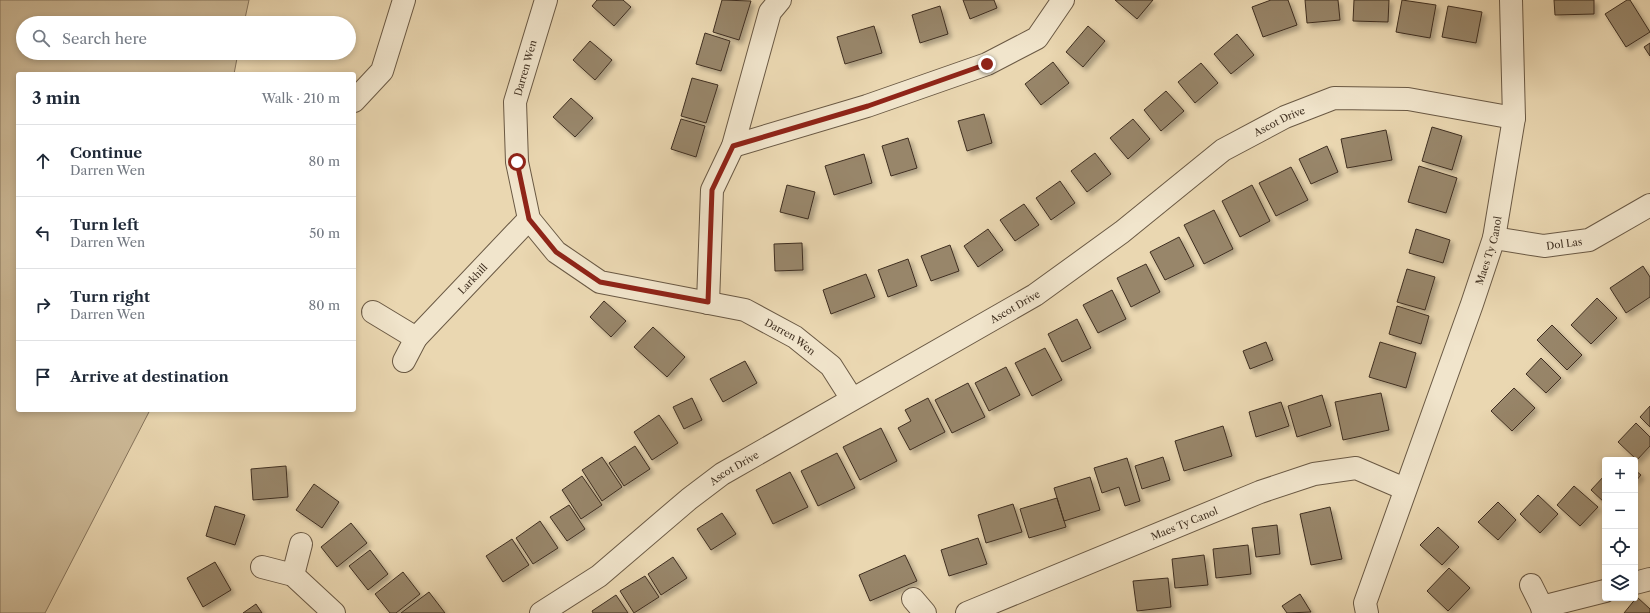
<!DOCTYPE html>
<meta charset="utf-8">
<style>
:root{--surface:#fff;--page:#f2f2f3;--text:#1f2937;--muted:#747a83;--line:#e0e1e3}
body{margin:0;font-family:"Libre Caslon Text",serif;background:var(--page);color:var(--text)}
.controls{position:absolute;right:12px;bottom:12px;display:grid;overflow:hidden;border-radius:4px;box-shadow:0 2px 6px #0003}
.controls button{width:36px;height:36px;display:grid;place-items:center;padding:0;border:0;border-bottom:1px solid var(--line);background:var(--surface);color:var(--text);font:20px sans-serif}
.stop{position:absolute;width:12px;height:12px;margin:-9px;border:3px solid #8f2418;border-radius:50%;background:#fff}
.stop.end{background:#8f2418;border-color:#fff;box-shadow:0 1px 4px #0008}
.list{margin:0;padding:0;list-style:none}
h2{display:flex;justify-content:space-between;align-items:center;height:52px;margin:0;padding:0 16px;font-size:17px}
h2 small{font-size:13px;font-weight:400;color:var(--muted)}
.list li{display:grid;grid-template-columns:26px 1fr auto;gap:12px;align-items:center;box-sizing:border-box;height:72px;padding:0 16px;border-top:1px solid var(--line)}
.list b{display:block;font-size:15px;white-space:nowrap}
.list p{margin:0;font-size:13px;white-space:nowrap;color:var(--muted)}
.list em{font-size:13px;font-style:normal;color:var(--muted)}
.icon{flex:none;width:22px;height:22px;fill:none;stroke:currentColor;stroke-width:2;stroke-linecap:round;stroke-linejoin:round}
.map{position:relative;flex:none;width:1650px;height:613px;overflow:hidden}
.search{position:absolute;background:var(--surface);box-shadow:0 2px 6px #0003;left:16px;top:16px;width:340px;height:44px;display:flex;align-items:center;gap:10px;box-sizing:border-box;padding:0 14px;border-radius:22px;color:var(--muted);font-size:15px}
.panel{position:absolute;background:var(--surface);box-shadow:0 2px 6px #0003;left:16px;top:72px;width:340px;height:340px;border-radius:4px}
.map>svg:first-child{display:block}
</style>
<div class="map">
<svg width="1650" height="613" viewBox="0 0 1650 613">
<defs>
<filter id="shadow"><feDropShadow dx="3.5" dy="3.5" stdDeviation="2" flood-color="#0004"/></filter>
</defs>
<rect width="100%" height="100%" fill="#ead7b1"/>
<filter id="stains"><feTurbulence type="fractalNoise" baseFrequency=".005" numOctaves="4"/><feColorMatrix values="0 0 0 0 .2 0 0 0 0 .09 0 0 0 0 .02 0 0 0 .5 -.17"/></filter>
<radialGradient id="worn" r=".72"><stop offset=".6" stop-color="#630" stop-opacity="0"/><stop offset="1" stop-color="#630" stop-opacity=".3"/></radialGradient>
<path fill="#cdba98" stroke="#86745c" d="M 0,0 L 249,0 L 244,23 L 23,23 L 23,53 L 238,53 L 234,74 L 18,74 L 18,410 L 150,410 L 45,613 L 0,613 Z"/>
<path fill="#98866b" stroke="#3f2f20" filter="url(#shadow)" d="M 597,0 L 623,0 L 631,7 L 614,26 L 592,6 Z
M 722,0 L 751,1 L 739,40 L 713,32 Z
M 963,0 L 994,0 L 997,8 L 970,19 Z
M 1115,0 L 1153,0 L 1137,19 Z
M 1271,0 L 1288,0 L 1297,25 L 1263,37 L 1252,7 Z
M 1305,0 L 1338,0 L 1340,20 L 1307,23 Z
M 1354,0 L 1389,0 L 1388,22 L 1353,21 Z
M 1402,0 L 1436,5 L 1430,38 L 1396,32 Z
M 1554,0 L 1594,0 L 1594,14 L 1555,15 Z
M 1627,0 L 1630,0 L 1650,32 L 1626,47 L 1605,14 Z
M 940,6 L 948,34 L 920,43 L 912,15 Z
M 1448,6 L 1482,12 L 1476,43 L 1442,37 Z
M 874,26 L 882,53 L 845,64 L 837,37 Z
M 1088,26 L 1105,41 L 1083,67 L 1066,52 Z
M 705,33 L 730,41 L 721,71 L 696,64 Z
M 1237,34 L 1254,55 L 1231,74 L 1214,54 Z
M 590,41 L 612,60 L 595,80 L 573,60 Z
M 1650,43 L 1650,56 L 1644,47 Z
M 1053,62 L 1069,83 L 1041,105 L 1025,84 Z
M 1201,63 L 1218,83 L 1195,103 L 1178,82 Z
M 692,78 L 718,85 L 706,123 L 681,116 Z
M 1166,91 L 1184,111 L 1161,131 L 1144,110 Z
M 571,98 L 593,118 L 575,137 L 553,117 Z
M 984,114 L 992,143 L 967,151 L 958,121 Z
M 681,119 L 705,126 L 696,157 L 671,149 Z
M 1133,119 L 1150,139 L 1128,159 L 1110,138 Z
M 1432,127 L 1462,136 L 1452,170 L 1422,161 Z
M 1386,130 L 1392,160 L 1347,168 L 1341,139 Z
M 908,138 L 917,168 L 891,176 L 882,146 Z
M 1327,146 L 1338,172 L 1311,184 L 1299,159 Z
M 1095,153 L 1111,174 L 1087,192 L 1071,171 Z
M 864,154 L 872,183 L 834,195 L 825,166 Z
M 1419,166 L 1457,178 L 1446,213 L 1408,202 Z
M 1291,167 L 1308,200 L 1276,216 L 1259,183 Z
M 1060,181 L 1075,203 L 1051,220 L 1036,198 Z
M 787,185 L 815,192 L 808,219 L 780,212 Z
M 1252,185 L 1270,221 L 1240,237 L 1222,201 Z
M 1024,204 L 1039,225 L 1015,241 L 1000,220 Z
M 1214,210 L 1233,249 L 1204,264 L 1184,225 Z
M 988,229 L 1003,250 L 978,267 L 964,246 Z
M 1416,229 L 1450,240 L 1443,263 L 1409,253 Z
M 1179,237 L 1194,266 L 1165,280 L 1150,252 Z
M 802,243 L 803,270 L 775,271 L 774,244 Z
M 950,245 L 959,271 L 931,281 L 921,256 Z
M 908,259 L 917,286 L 888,297 L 878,270 Z
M 1146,264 L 1160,292 L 1131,307 L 1117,278 Z
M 1643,266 L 1650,277 L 1650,297 L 1626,313 L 1610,288 Z
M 1407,269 L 1435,277 L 1425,310 L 1397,302 Z
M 866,274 L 875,297 L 831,314 L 823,290 Z
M 1112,290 L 1126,319 L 1098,333 L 1083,305 Z
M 1597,298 L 1617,318 L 1591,344 L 1571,325 Z
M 604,301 L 626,321 L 611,337 L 590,317 Z
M 1397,306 L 1429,316 L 1421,344 L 1389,334 Z
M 1077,319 L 1091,348 L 1062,362 L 1048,334 Z
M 1552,325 L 1582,355 L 1567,370 L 1537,340 Z
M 653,327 L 685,357 L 667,377 L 634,347 Z
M 1266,342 L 1273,360 L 1250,369 L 1243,351 Z
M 1380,342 L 1416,353 L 1406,388 L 1369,377 Z
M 1045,348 L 1062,380 L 1032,396 L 1015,363 Z
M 1541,358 L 1561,378 L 1546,393 L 1526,374 Z
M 745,361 L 757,383 L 723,402 L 710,379 Z
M 1006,367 L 1020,395 L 989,411 L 975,383 Z
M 968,383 L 985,417 L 952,433 L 935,400 Z
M 1514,388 L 1535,408 L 1512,431 L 1491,411 Z
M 1381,393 L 1389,430 L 1343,440 L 1335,402 Z
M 1322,395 L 1331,426 L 1297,437 L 1288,406 Z
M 692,398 L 702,420 L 684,429 L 673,407 Z
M 928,398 L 945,432 L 910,450 L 898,428 L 911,421 L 905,410 Z
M 1281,402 L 1289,426 L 1256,437 L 1249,412 Z
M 1650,406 L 1650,427 L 1640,417 Z
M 659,415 L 678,443 L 652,460 L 634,432 Z
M 1636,423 L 1650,437 L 1650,446 L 1637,460 L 1618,442 Z
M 1223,426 L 1232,456 L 1184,471 L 1175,441 Z
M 881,428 L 897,461 L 860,480 L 843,447 Z
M 635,446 L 650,469 L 624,486 L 609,463 Z
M 837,453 L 855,488 L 818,506 L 801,471 Z
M 602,457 L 622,487 L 602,501 L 582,470 Z
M 1163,457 L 1170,480 L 1142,489 L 1135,466 Z
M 1127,458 L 1140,501 L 1125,506 L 1119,487 L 1102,493 L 1094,468 Z
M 286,466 L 288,497 L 253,500 L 251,469 Z
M 1635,470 L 1641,475 L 1635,482 Z
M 790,472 L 808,507 L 773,524 L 756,490 Z
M 1605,475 L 1605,503 L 1591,490 Z
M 582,476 L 602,505 L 581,519 L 562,490 Z
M 1090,477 L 1100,510 L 1064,521 L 1054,488 Z
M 314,484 L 339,502 L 322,528 L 296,510 Z
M 1574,486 L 1598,507 L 1580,526 L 1557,505 Z
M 1538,495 L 1558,514 L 1540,533 L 1520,514 Z
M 1057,498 L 1066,527 L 1029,538 L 1020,509 Z
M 1498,502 L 1516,520 L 1498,540 L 1478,522 Z
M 1013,504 L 1022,532 L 986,543 L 978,515 Z
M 569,505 L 585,529 L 567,541 L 550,517 Z
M 215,506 L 245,515 L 235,545 L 206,536 Z
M 1330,507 L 1342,559 L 1311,565 L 1300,514 Z
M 722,513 L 736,534 L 711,550 L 697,529 Z
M 540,521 L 558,548 L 533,564 L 516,538 Z
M 351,523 L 367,543 L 337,567 L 321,547 Z
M 1277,525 L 1280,554 L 1256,557 L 1252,528 Z
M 1438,527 L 1459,547 L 1442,565 L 1420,545 Z
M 978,538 L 987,564 L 949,576 L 941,550 Z
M 512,539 L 529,565 L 503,582 L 486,556 Z
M 1248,545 L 1251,574 L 1216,578 L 1213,549 Z
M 370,550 L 388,574 L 368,590 L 349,566 Z
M 905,555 L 917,581 L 870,601 L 859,575 Z
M 1204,555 L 1208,585 L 1175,588 L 1172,559 Z
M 673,557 L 687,578 L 661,595 L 648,574 Z
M 215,562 L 231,590 L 203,607 L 187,578 Z
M 1449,568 L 1470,588 L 1448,611 L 1427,591 Z
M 403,572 L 420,594 L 396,613 L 390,613 L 375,594 Z
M 645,576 L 659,597 L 634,613 L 620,591 Z
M 1168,578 L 1171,607 L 1137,611 L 1133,581 Z
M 429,592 L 445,613 L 401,613 Z
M 1300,594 L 1311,612 L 1287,613 L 1282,606 Z
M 616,595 L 628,613 L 593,613 L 592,611 Z
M 1637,597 L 1650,609 L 1650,613 L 1624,613 Z
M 256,604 L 262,613 L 243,613 Z"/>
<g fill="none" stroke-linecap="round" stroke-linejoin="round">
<g stroke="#6a5944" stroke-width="24">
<g id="minor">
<path id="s1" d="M 546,0 L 515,102 L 517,162 L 529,219 L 556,252 L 600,282 L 745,310 L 795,337 L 831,366 L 852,399"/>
<path d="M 354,101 L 382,71 L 404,0"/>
<path d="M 733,146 L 867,106 L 987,64 L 1037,38 L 1063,0"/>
<path id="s2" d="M 1494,238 L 1544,246 L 1589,240 L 1650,205"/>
<path d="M 708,303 L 712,190 L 733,146 L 770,12 L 780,0"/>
<path d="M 373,312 L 416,338"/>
<path id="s3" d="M 404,361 L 416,338 L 529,219"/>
<path d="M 262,567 L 293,575 L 334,613"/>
<path d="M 293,575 L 301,544"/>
<path d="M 1635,583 L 1650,579"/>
<path d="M 1531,585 L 1542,607 L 1543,613"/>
<path d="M 913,599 L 925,613"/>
<path d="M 1542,607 L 1605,591"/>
<path id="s4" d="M 541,613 L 599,576 L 689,499 L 722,474 L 1035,295 L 1122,232 L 1223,150 L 1285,117 L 1334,98 L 1408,99 L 1514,118"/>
<path id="s5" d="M 967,613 L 1260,492 L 1314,474 L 1356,468 L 1405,489"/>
<path id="s6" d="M 1367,613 L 1365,603 L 1472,304 L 1494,238 L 1514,118 L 1511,0"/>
</g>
</g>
<use href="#minor" stroke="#f1e5cc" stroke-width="22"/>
</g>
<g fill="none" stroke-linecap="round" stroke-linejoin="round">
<path stroke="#8f2418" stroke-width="5" d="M 517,162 L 529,219 L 556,252 L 600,282 L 708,302 L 712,190 L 733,146 L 868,106 L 987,64"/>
</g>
<g text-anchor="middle" stroke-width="3.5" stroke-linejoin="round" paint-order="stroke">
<g font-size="10" fill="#3f2f20" stroke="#f1e5cc">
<text transform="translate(525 68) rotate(-74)" y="4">Darren Wen</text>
<text dy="4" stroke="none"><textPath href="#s4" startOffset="890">Ascot Drive</textPath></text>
<text dy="4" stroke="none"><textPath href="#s2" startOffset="71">Dol Las</textPath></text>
<text dy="4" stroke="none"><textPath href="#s6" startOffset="384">Maes Ty Canol</textPath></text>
<text dy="4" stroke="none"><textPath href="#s3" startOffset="108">Larkhill</textPath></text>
<text dy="4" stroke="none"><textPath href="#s4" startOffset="566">Ascot Drive</textPath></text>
<text dy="4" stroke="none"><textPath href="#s1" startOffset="521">Darren Wen</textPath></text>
<text dy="4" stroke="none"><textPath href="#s4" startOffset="242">Ascot Drive</textPath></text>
<text dy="4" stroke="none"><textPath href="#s5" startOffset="235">Maes Ty Canol</textPath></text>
</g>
</g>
<rect width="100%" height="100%" filter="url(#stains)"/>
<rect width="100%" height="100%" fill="url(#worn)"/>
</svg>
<div class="controls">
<button>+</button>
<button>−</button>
<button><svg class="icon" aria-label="locate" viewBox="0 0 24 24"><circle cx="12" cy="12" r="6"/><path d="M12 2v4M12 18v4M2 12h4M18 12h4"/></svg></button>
<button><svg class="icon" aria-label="layers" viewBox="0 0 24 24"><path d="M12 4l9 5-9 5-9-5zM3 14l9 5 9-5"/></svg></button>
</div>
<div class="stop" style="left:517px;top:162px"></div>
<div class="stop end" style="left:987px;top:64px"></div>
<div class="search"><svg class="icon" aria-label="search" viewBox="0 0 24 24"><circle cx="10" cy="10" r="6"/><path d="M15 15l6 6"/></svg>Search here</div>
<section class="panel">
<h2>3 min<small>Walk · 210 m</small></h2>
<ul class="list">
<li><svg class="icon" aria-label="ahead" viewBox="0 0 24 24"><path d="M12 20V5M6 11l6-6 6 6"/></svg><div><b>Continue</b><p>Darren Wen</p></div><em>80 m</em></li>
<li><svg class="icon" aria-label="left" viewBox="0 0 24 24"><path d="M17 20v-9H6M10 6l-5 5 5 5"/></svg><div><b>Turn left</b><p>Darren Wen</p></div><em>50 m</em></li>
<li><svg class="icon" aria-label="right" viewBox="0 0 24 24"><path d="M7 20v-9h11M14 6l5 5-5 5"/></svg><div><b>Turn right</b><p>Darren Wen</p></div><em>80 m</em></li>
<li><svg class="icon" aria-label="arrive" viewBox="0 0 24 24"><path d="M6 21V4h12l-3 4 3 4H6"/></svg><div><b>Arrive at destination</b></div></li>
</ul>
</section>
</div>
